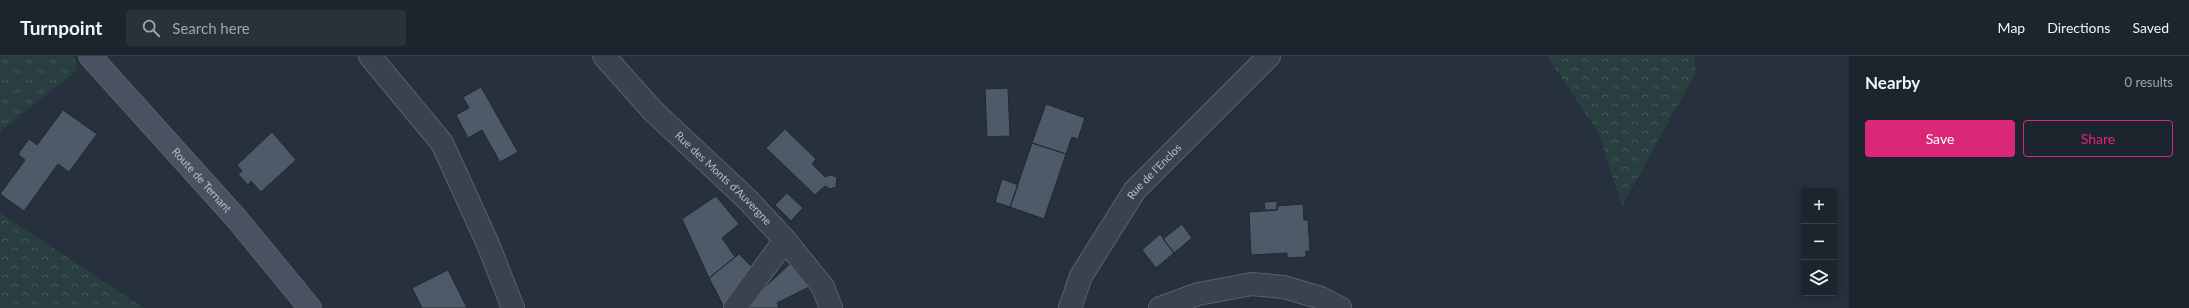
<!DOCTYPE html>
<meta charset="utf-8">
<style>
:root{--surface:#1c252e;--page:#29313a;--text:#f1f3f6;--muted:#a0a5aa;--line:#3a424a;--accent:#db2777}
body{margin:0;font-family:Lato,sans-serif;background:var(--page);color:var(--text)}
.controls{position:absolute;right:12px;bottom:12px;display:grid;overflow:hidden;border-radius:4px;box-shadow:0 2px 10px #0003}
.controls button{width:36px;height:36px;display:grid;place-items:center;padding:0;border:0;border-bottom:1px solid var(--line);background:var(--surface);color:var(--text);font:20px sans-serif}
.list{margin:0;padding:0;list-style:none}
h2{display:flex;justify-content:space-between;align-items:center;height:52px;margin:0;padding:0 16px;font-size:17px}
h2 small{font-size:13px;font-weight:400;color:var(--muted)}
.actions{display:flex;gap:8px;padding:12px 16px}
.actions a{flex:1;padding:9px 0;border:1px solid var(--accent);border-radius:4px;text-align:center;font-size:14px;color:var(--accent)}
.actions .main{background:var(--accent);color:#fff}
.icon{flex:none;width:22px;height:22px;fill:none;stroke:currentColor;stroke-width:2;stroke-linecap:round;stroke-linejoin:round}
.map{position:relative;flex:none;width:1849px;height:252px;overflow:hidden}
header{display:flex;align-items:center;gap:24px;box-sizing:border-box;height:56px;padding:0 20px;background:var(--surface);border-bottom:1px solid var(--line)}
header strong{font-size:19px}
nav{display:flex;gap:22px;margin-inline-start:auto;font-size:14px}
.search{width:280px;height:36px;background:var(--page);display:flex;align-items:center;gap:10px;box-sizing:border-box;padding:0 14px;border-radius:4px;color:var(--muted);font-size:15px}
main{display:flex}
aside{flex:1;background:var(--surface)}
.map>svg:first-child{display:block}
</style>
<header>
<strong>Turnpoint</strong>
<div class="search"><svg class="icon" aria-label="search" viewBox="0 0 24 24"><circle cx="10" cy="10" r="6"/><path d="M15 15l6 6"/></svg>Search here</div>
<nav><a>Map</a><a>Directions</a><a>Saved</a></nav>
</header>
<main>
<div class="map">
<svg width="1849" height="252" viewBox="0 0 1849 252">
<defs>
<pattern id="grass-tufts" width="24" height="20" patternUnits="userSpaceOnUse"><rect width="24" height="20" fill="#293e3f"/><path d="M3 7l-1-3M5 7V3M7 7l1-3M15 17l-1-3M17 17v-4M19 17l1-3" fill="none" stroke="#465859"/></pattern>
<pattern id="forest-crowns" width="20" height="18" patternUnits="userSpaceOnUse"><rect width="20" height="18" fill="#293e3f"/><path d="M2 6a3 3 0 1 1 6 0M12 15a3 3 0 1 1 6 0" fill="none" stroke="#465859"/></pattern>
</defs>
<rect width="100%" height="100%" fill="#26313d"/>
<path fill="url(#grass-tufts)" d="M 0,0 L 75,0 L 77,14 L 1,75 L 0,80 Z"/>
<path fill="url(#forest-crowns)" d="M 1547,0 L 1694,0 L 1696,16 L 1622,150 L 1598,76 Z
M 0,157 L 144,252 L 0,252 Z"/>
<path fill="#4f5a68" stroke="#212934" d="M 481,31 L 518,96 L 500,106 L 482,74 L 468,82 L 456,59 L 469,52 L 463,41 Z
M 1008,32 L 1010,80 L 987,81 L 985,33 Z
M 1046,48 L 1085,62 L 1078,83 L 1072,81 L 1066,98 L 1032,87 Z
M 63,54 L 97,78 L 69,116 L 58,108 L 24,155 L 0,138 L 25,104 L 18,98 L 29,83 L 37,89 Z
M 785,73 L 816,103 L 812,108 L 825,121 L 830,119 L 837,121 L 836,131 L 830,133 L 825,130 L 815,139 L 766,92 Z
M 272,76 L 296,104 L 261,136 L 251,125 L 248,129 L 238,118 L 242,115 L 237,109 Z
M 1032,87 L 1066,98 L 1044,163 L 1010,151 Z
M 1002,123 L 1018,129 L 1010,151 L 995,146 Z
M 787,137 L 803,152 L 791,165 L 775,149 Z
M 716,140 L 739,168 L 722,182 L 735,201 L 709,222 L 682,163 Z
M 1277,145 L 1277,154 L 1265,154 L 1264,146 Z
M 1303,148 L 1304,164 L 1308,164 L 1310,195 L 1306,195 L 1306,201 L 1287,202 L 1287,197 L 1251,199 L 1249,156 L 1277,154 L 1277,150 Z
M 1182,168 L 1192,182 L 1174,197 L 1163,183 Z
M 1160,178 L 1174,197 L 1156,212 L 1142,194 Z
M 739,198 L 752,211 L 724,251 L 709,222 Z
M 791,207 L 809,231 L 777,247 L 779,252 L 747,252 L 765,231 Z
M 448,214 L 467,252 L 422,252 L 412,232 Z"/>
<g fill="none" stroke-linecap="round" stroke-linejoin="round">
<g stroke="#58606b" stroke-width="24">
<g id="minor">
<path d="M 370,0 L 442,87 L 488,188 L 513,252"/>
<path id="s1" d="M 604,0 L 653,55 L 748,144 L 785,184 L 823,231 L 831,252"/>
<path d="M 735,252 L 785,184"/>
</g>
</g>
<g stroke="#58606b" stroke-width="24">
<g id="tertiary">
<path id="s2" d="M 1070,252 L 1081,220 L 1135,134 L 1269,0"/>
<path d="M 1160,252 L 1198,238 L 1252,228 L 1284,231 L 1321,242 L 1340,252"/>
</g>
</g>
<g stroke="#58606b" stroke-width="24">
<g id="secondary">
<path id="s3" d="M 90,0 L 236,162 L 310,252"/>
</g>
</g>
<use href="#minor" stroke="#3a424d" stroke-width="22"/>
<use href="#tertiary" stroke="#3a424d" stroke-width="22"/>
<use href="#secondary" stroke="#485260" stroke-width="22"/>
</g>
<g text-anchor="middle" stroke-width="3" stroke-linejoin="round" paint-order="stroke">
<g font-size="11" fill="#b6bec8" stroke="#1f2732">
<text dy="4" stroke="none"><textPath href="#s2" startOffset="162">Rue de l'Enclos</textPath></text>
<text dy="4" stroke="none"><textPath href="#s1" startOffset="171">Rue des Monts d'Auvergne</textPath></text>
<text dy="4" stroke="none"><textPath href="#s3" startOffset="167">Route de Ternant</textPath></text>
</g>
</g>
</svg>
<div class="controls">
<button>+</button>
<button>−</button>
<button><svg class="icon" aria-label="layers" viewBox="0 0 24 24"><path d="M12 4l9 5-9 5-9-5zM3 14l9 5 9-5"/></svg></button>
</div>
</div>
<aside>
<h2>Nearby<small>0 results</small></h2>
<ul class="list">
</ul>
<div class="actions"><a class="main">Save</a><a>Share</a></div>
</aside>
</main>
